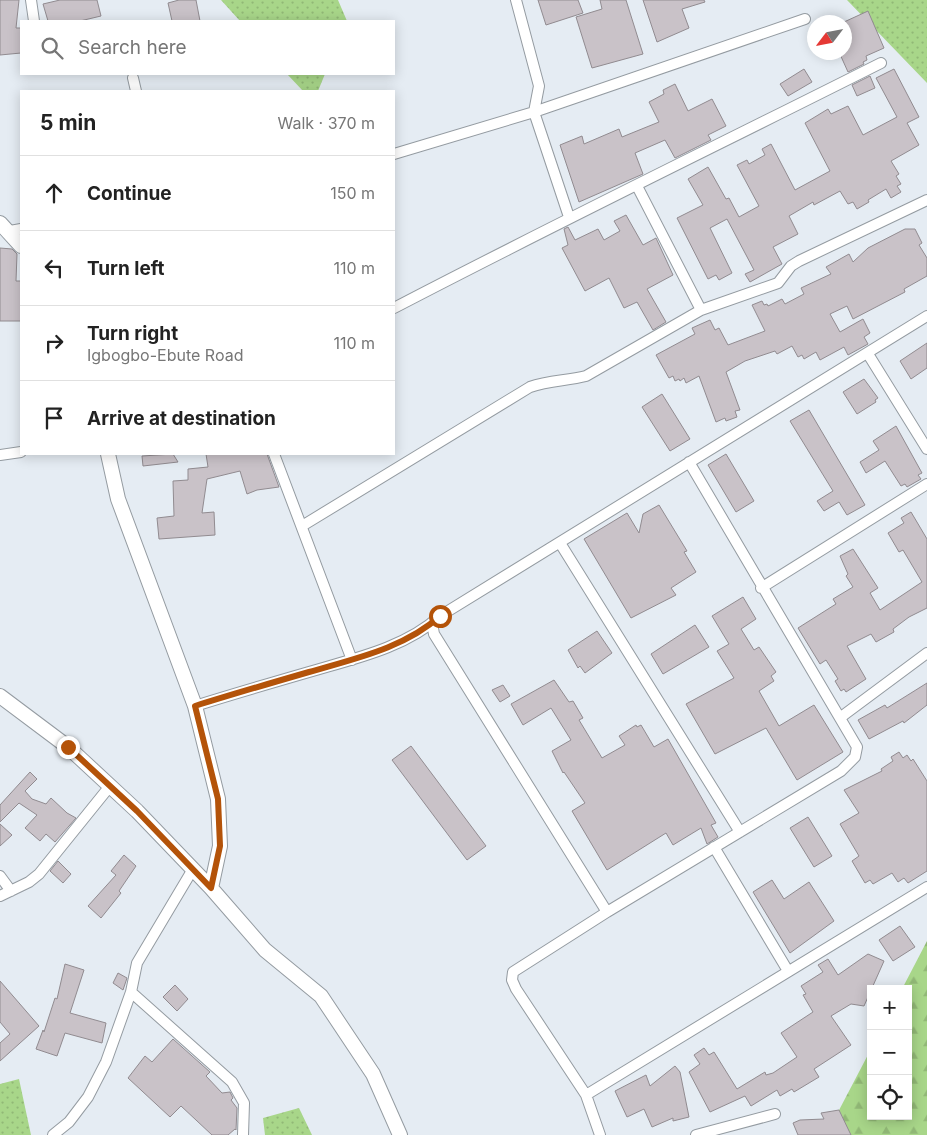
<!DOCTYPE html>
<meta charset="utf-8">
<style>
:root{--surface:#fff;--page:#f2f2f2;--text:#222;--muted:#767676;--line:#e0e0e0}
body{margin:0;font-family:Inter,sans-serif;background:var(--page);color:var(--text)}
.controls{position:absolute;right:15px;bottom:15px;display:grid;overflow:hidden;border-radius:0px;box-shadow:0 2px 12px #0003}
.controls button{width:45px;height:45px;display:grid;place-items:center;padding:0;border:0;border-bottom:1px solid var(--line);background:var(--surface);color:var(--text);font:25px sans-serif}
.compass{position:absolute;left:807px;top:15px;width:45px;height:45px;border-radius:50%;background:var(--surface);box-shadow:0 2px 12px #0003;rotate:238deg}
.stop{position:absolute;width:15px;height:15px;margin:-11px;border:4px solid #b45309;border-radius:50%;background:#fff}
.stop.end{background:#b45309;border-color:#fff;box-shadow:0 1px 5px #0008}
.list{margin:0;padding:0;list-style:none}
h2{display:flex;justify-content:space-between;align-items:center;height:65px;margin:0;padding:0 20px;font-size:21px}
h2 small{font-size:16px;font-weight:400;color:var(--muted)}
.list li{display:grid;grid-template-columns:32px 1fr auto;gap:15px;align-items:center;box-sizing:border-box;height:75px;padding:0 20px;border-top:1px solid var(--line)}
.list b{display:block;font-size:19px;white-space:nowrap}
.list p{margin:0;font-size:16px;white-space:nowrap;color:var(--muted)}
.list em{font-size:16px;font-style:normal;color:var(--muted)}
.icon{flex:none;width:28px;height:28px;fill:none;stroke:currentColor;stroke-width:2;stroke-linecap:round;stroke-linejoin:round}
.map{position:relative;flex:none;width:927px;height:1135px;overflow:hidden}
.search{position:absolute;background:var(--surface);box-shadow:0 2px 12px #0003;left:20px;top:20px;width:375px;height:55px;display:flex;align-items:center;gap:12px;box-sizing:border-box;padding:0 18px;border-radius:0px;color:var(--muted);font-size:19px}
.panel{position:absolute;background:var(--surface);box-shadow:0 2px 12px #0003;left:20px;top:90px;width:375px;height:365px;border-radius:0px}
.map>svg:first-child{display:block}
</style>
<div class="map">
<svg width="927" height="1135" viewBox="0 0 927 1135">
<defs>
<pattern id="grass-dots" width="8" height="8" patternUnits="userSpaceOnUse" patternTransform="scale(1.25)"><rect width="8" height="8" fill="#a8d689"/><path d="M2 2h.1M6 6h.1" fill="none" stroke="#91b876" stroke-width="1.8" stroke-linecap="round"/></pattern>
<pattern id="forest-firs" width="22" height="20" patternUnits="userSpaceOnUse" patternTransform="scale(1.25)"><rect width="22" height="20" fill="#a8d689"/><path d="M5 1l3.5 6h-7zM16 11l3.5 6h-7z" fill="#91b876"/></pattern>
</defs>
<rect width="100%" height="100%" fill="#e5ecf3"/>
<path fill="url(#grass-dots)" d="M 221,0 L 338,0 L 347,21 L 240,21 Z
M 847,0 L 927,0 L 927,83 Z
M 287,74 L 325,74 L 318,91 L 303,91 Z
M 19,1079 L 31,1135 L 0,1135 L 0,1084 Z
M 299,1108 L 312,1135 L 265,1135 L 263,1118 Z"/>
<path fill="url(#forest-firs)" d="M 927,941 L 927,1135 L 826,1135 L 871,1049 L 871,1116 L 908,1116 L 908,989 L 902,989 Z"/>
<path fill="#c9c2c8" stroke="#918b90" d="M 0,0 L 19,0 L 16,28 L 21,28 L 21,53 L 0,55 Z
M 60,0 L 97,0 L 101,16 L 80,21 L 48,21 L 43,4 Z
M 179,0 L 196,0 L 200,21 L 172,21 L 168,3 Z
M 538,0 L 578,0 L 583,13 L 546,25 Z
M 600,0 L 626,0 L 643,54 L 592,68 L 576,17 L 602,9 Z
M 643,0 L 704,0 L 705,2 L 682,9 L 689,28 L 657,42 Z
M 868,11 L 884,48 L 866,56 L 867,60 L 863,62 L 864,64 L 848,72 L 839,52 L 844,52 L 844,22 Z
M 804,69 L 812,82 L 788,96 L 780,84 Z
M 894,69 L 919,117 L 907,123 L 919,145 L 891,161 L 899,174 L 896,176 L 901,184 L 897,186 L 901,192 L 891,198 L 886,189 L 868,200 L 869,202 L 857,209 L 853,202 L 848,204 L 840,191 L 814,205 L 813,202 L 789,216 L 798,234 L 773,247 L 782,264 L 750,282 L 745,274 L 754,270 L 727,219 L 710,228 L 732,273 L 719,280 L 716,275 L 708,279 L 677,218 L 703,205 L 688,179 L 708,167 L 726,199 L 729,198 L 739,217 L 759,206 L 737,165 L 747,160 L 749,164 L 765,155 L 762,149 L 771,144 L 795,190 L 830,171 L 805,123 L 828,109 L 831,114 L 848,106 L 863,135 L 897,117 L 876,78 Z
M 870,76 L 875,88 L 857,96 L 852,85 Z
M 675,84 L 688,111 L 712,99 L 726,126 L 708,135 L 711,140 L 675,158 L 665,140 L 635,153 L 643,174 L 579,202 L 560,145 L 582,136 L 584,144 L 619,129 L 622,137 L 659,122 L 649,102 L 664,94 L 663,90 Z
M 626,215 L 643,245 L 656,238 L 673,275 L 647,289 L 666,322 L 653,330 L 637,302 L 624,308 L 609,278 L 585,291 L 562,248 L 568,245 L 564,229 L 568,227 L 575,240 L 598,229 L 604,240 L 620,231 L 614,221 Z
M 905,229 L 915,229 L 922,243 L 919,245 L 927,258 L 927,276 L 904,289 L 905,292 L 853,319 L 847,306 L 830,314 L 840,332 L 863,319 L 870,333 L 864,337 L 868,344 L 848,355 L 844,347 L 820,360 L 816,352 L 804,359 L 802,355 L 798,357 L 792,346 L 777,354 L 775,351 L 745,361 L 726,372 L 740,410 L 735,411 L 737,417 L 726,421 L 725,418 L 716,422 L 699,376 L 686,383 L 684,378 L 680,381 L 679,379 L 675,381 L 673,376 L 669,378 L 656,355 L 695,334 L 692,328 L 710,320 L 715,330 L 719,328 L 728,345 L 765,331 L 752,305 L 762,301 L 764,305 L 767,304 L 768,306 L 782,299 L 785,304 L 804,294 L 801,288 L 831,274 L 826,267 L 849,254 L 853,262 L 868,248 Z
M 0,248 L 12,249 L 17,254 L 16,281 L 21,281 L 21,321 L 0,321 Z
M 927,343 L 927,368 L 911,379 L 900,361 Z
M 864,379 L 878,398 L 875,400 L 876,402 L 857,414 L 843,392 Z
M 662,394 L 690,439 L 670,451 L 642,407 Z
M 809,410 L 865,505 L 847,515 L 839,502 L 824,511 L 817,501 L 833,491 L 790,421 Z
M 896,426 L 922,473 L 918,475 L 921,479 L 907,487 L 905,484 L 901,486 L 885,461 L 866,473 L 860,462 L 879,450 L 873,441 Z
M 173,454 L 178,462 L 143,466 L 142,456 Z
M 206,454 L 267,454 L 279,487 L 257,490 L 247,494 L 240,471 L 207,479 L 202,513 L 214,512 L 215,535 L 159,539 L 157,518 L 174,516 L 173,481 L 188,480 L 188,469 L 208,467 Z
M 726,454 L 754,501 L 736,512 L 708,465 Z
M 659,505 L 687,551 L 684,552 L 696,572 L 671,588 L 676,595 L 631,618 L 584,539 L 627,513 L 639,533 L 643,514 Z
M 911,512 L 927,539 L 927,608 L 909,617 L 893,629 L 894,632 L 876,642 L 871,634 L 847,646 L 866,679 L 846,692 L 844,689 L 841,691 L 835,681 L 838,679 L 826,660 L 820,664 L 798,628 L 836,604 L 833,599 L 853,587 L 846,576 L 848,574 L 840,556 L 853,549 L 878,588 L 870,593 L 880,610 L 922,582 L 903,550 L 899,552 L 888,533 L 904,523 L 901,518 Z
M 743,597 L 756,619 L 741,629 L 754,650 L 759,647 L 776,672 L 771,676 L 774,681 L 759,691 L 779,726 L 814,705 L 843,752 L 797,780 L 766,728 L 715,754 L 686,704 L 734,678 L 717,651 L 729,644 L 712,616 Z
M 695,625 L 709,647 L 663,674 L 651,654 Z
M 597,631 L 612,653 L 585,673 L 580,666 L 578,668 L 568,650 Z
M 554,680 L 569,702 L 573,701 L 583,718 L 579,720 L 602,758 L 625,745 L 619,736 L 636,725 L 637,727 L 641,725 L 654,747 L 668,739 L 716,823 L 711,825 L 718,837 L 707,844 L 701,828 L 673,845 L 666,833 L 607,870 L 572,811 L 585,803 L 564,772 L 563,773 L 552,751 L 571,740 L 551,708 L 523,725 L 511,704 Z
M 927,683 L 927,705 L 904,723 L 903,721 L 869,739 L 858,720 L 885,705 L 887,708 Z
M 503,685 L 510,696 L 500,702 L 492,690 Z
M 411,746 L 486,846 L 467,860 L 392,760 Z
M 899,752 L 903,758 L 907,755 L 911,761 L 913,759 L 927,781 L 927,871 L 908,883 L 904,878 L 898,882 L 892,873 L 873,884 L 870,880 L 865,883 L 852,861 L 859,856 L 840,824 L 859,813 L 844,790 L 882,771 L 881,769 L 893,761 L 891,757 Z
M 30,772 L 37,779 L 25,791 L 32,799 L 46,804 L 51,798 L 67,813 L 76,818 L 55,842 L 46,834 L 40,841 L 25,828 L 37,815 L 19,803 L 0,822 L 0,805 Z
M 808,817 L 832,856 L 814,867 L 790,828 Z
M 0,824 L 12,835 L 0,846 Z
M 124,855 L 136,866 L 119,891 L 121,893 L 101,918 L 88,906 L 116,875 L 111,871 Z
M 58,861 L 71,874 L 63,883 L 50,871 Z
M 772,880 L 784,899 L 809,882 L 834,921 L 790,953 L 753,892 Z
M 900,926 L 915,947 L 893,961 L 879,940 Z
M 868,954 L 884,961 L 864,1006 L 851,1004 L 831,1016 L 851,1045 L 814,1069 L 819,1077 L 794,1092 L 792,1089 L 780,1096 L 777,1090 L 751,1106 L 745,1096 L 710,1112 L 689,1072 L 700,1064 L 694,1055 L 704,1048 L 709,1055 L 714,1052 L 737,1089 L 765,1072 L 766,1075 L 773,1073 L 797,1057 L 781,1033 L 813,1012 L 803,995 L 806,994 L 801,986 L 823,972 L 818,965 L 828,959 L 838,975 Z
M 65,964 L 84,970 L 70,1013 L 106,1023 L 102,1043 L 65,1033 L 57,1056 L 36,1049 L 43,1030 L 44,1032 L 55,998 L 57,999 Z
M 118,973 L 127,978 L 123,990 L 113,983 Z
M 0,981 L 39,1026 L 0,1061 L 0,1043 L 10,1034 L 0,1022 Z
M 175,985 L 188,999 L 177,1011 L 163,997 Z
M 173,1039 L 210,1072 L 206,1076 L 222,1093 L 230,1092 L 233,1098 L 231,1100 L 237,1108 L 236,1130 L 235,1129 L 228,1135 L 212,1135 L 181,1106 L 170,1117 L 128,1078 L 145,1056 L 152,1062 Z
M 675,1066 L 680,1072 L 689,1117 L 673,1121 L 673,1118 L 652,1127 L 644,1109 L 627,1117 L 615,1091 L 646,1075 L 650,1086 Z
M 839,1110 L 851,1135 L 798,1135 L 793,1123 L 800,1120 L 824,1119 L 821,1113 Z"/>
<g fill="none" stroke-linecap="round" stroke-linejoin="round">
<g stroke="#949ba1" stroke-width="12">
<path id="street" d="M 31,0 L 34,21
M 516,0 L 539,86 L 534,112 L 569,217
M 133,78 L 136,91
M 394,154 L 534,112 L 805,19
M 637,186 L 701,310
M 10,231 L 21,229
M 394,308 C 555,224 718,145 881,63
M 868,354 L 927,449
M 274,454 L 352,660
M 0,455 L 21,452
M 302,526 L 530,387 C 549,380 567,381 586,376 L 701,310 L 778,283 L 791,266 L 799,261 L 927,200
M 560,543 L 740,832
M 761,588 L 927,484
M 432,623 L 434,634 L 607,912
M 195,706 C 233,694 271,683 309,672 C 353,659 405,648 440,616 L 927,316
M 841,717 L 927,653
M 714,847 L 788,971
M 0,876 L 11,891
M 0,896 L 29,882 L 39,874 L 110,786
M 131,992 L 232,1082 L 244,1103 L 243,1135
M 586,1095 L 927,887
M 53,1135 L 69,1122 L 88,1097 L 106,1062 L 131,992 L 137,963 L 193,869
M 600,1135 L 586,1095 L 516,989 L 512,980 L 513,972 L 607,912 L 841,771 L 855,757 L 857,747 L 689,462
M 696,1135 L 775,1114"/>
</g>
<g stroke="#949ba1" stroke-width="16">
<path id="secondary" d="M 0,223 L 21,246
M 108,454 L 118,499 L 195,706 L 218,799 L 220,846 L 211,888
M 0,696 L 68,747 L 137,811 L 211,888 L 265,950 L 321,996 L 373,1074 L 400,1135"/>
</g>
<use href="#street" stroke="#fff" stroke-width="10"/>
<use href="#secondary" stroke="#fff" stroke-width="14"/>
</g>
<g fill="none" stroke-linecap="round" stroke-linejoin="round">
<path stroke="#b45309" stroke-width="6" d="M 68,747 L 137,811 L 211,888 L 220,846 L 218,799 L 195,706 C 233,694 271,683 309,672 C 353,659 405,648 440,616"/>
</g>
</svg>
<div class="controls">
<button>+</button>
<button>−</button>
<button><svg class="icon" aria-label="locate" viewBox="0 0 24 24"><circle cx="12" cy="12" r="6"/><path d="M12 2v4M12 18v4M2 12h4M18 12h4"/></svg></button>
</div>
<svg class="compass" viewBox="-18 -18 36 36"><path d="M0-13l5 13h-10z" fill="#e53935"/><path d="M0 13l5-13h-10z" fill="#767676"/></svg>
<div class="stop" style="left:440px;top:616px"></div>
<div class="stop end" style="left:68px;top:747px"></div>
<div class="search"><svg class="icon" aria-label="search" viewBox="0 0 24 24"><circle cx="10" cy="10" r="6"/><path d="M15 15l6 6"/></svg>Search here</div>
<section class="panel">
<h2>5 min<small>Walk · 370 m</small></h2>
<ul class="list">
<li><svg class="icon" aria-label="ahead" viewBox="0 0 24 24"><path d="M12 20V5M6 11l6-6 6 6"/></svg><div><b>Continue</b></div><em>150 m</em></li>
<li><svg class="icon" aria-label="left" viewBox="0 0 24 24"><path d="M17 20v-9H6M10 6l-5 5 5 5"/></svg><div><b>Turn left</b></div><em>110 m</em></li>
<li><svg class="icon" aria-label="right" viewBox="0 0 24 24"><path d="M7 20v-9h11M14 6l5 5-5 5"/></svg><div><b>Turn right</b><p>Igbogbo-Ebute Road</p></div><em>110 m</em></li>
<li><svg class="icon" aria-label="arrive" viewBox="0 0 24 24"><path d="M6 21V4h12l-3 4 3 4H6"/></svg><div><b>Arrive at destination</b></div></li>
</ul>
</section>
</div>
